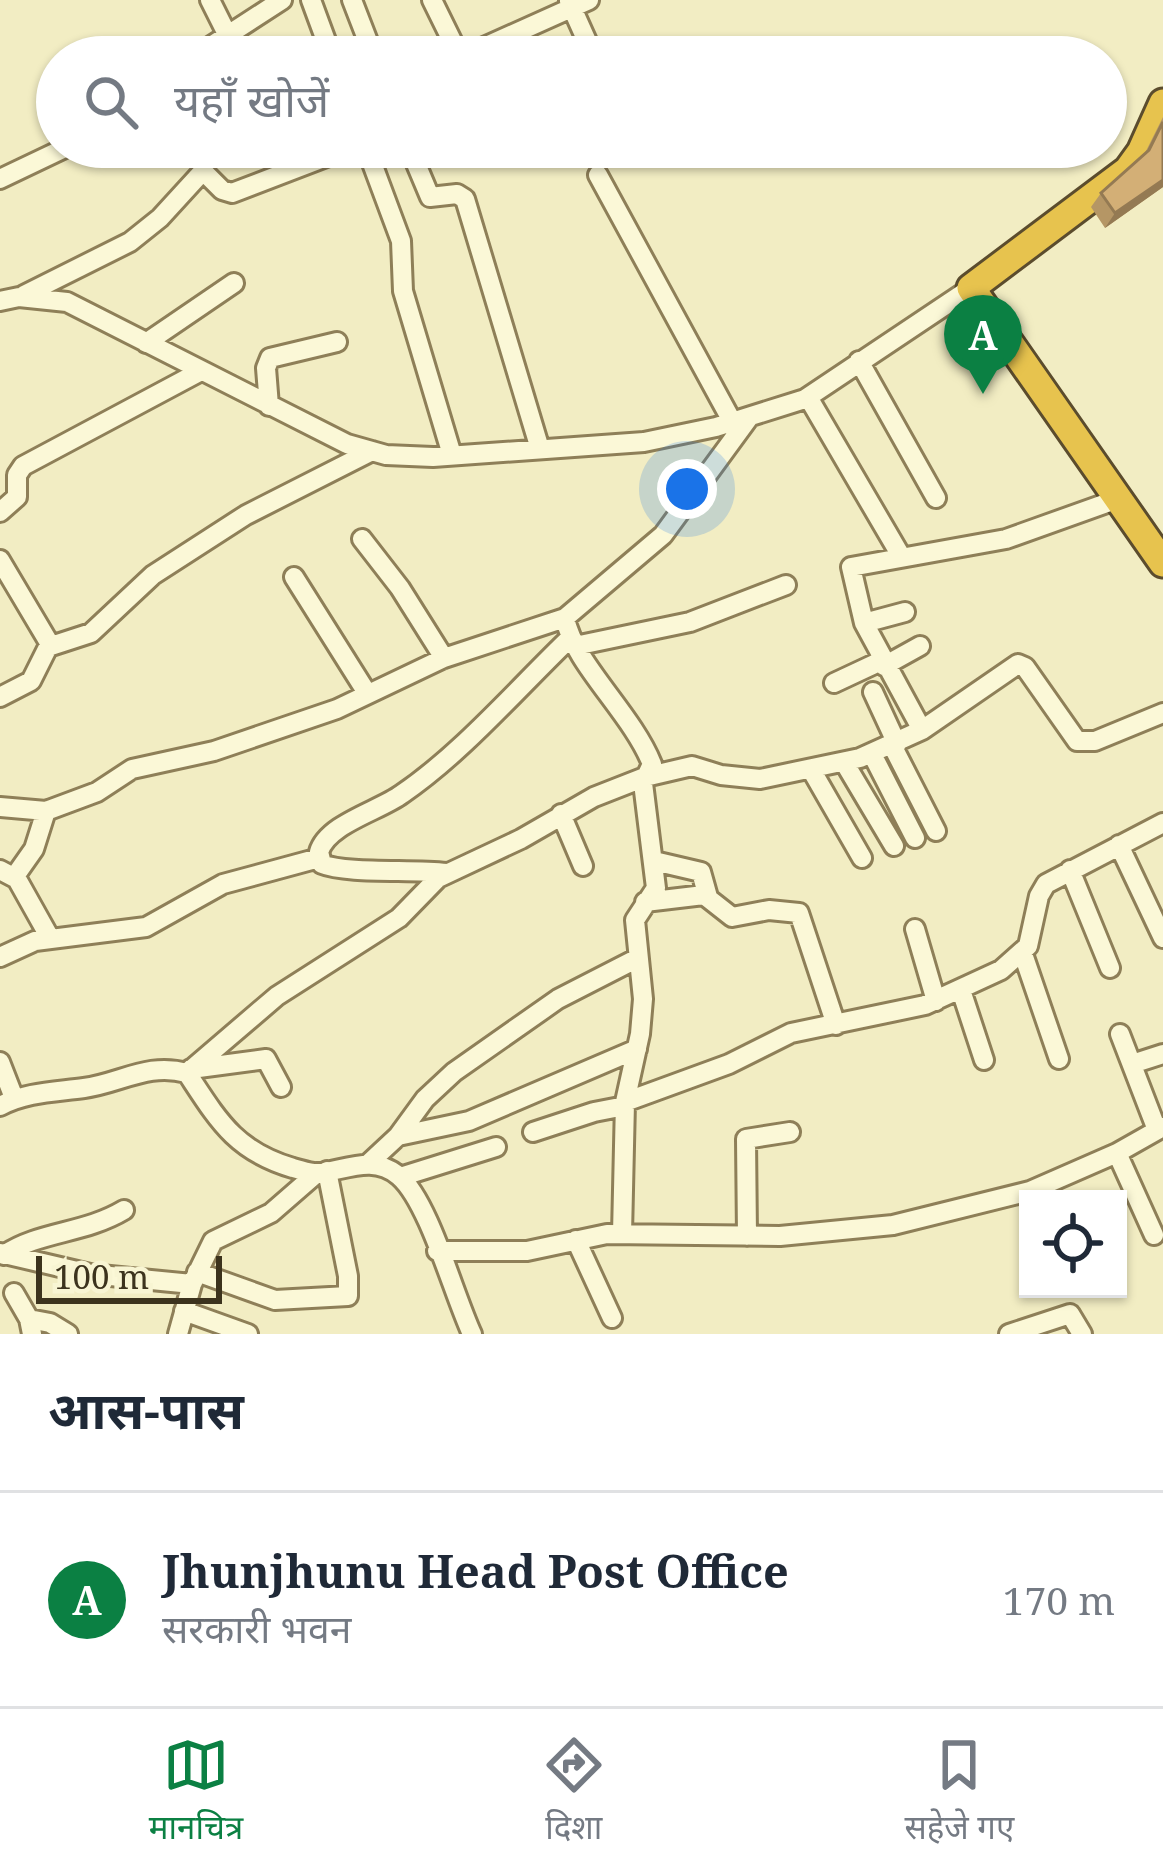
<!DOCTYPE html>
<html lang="hi">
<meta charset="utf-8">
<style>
:root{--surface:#fff;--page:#f2f2f3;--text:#1f2937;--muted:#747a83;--line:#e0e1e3;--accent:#0b8043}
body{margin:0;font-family:"Noto Serif","Noto Sans Devanagari",serif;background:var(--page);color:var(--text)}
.controls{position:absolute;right:36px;bottom:36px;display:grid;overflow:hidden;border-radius:0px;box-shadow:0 3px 9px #0004}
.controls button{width:108px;height:108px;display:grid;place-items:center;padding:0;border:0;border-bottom:3px solid var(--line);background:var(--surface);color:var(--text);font:60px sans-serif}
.scale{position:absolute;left:36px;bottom:30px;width:186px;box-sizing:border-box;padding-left:12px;border:6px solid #3c331d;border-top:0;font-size:33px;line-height:42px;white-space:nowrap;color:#3c331d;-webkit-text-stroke:9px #f8f5d3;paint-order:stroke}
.you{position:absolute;left:687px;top:489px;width:42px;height:42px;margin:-30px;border:9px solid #fff;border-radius:50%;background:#1a73e8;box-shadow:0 0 0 18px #1a73e833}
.badge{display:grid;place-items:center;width:78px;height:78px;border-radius:50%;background:var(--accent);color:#fff;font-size:39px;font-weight:700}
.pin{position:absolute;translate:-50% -99px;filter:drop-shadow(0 3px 6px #0008)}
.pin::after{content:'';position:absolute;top:63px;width:42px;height:36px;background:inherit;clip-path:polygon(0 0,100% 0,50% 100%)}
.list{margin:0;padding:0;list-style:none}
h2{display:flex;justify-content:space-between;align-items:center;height:156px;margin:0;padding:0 48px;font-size:51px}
h2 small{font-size:39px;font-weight:400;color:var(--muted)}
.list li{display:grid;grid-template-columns:78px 1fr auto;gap:36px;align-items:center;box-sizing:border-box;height:216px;padding:0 48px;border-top:3px solid var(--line)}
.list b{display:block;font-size:45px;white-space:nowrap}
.list p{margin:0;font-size:39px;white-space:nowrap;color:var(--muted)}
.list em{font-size:39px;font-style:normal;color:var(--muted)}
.icon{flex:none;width:66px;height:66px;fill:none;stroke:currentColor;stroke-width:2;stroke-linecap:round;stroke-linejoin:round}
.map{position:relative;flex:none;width:1163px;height:1334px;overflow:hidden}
.search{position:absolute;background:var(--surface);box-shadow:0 3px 9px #0004;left:36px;right:36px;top:36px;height:132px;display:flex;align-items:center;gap:30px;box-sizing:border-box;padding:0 42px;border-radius:66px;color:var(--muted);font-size:45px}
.sheet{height:372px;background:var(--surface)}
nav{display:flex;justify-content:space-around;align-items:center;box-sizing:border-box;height:168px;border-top:3px solid var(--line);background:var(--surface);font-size:33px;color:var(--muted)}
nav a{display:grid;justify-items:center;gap:6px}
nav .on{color:var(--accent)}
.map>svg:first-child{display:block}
</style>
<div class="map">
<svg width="1163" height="1334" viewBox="0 0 1163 1334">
<rect width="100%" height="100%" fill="#f2edc3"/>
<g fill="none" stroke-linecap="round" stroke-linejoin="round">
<g stroke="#8e7f58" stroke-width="24">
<path id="minor" d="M 210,0 L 227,34
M 311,0 L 332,57
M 352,0 L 374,57
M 432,0 L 460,57
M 569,1 L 594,57
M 194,57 L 282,0
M 462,57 L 589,0
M 692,57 L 699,54
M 366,147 L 401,241 L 403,291 L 452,455
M 409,147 L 430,197 L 457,194 L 465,199 L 540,449
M 598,175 L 733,423
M 0,179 L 67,147
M 24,295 L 130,242 L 160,218 L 203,171 L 222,190 L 232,193 L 352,147
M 0,301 L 19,297 L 67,302 L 347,444 L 386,455 L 433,457 L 644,442 L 716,427 L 805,399 L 971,288
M 146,343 L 234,283
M 859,361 L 936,498
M 808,397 L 901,556
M 269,406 L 266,368 L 270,358 L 337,342
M 0,512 L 17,497 L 17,475 L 23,466 L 201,371
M 362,539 L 400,588 L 444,658
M 0,560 L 51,646
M 294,577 L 367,693
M 864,623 L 905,612
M 575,646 L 690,622 L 786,585
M 884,666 L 920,646
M 834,683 L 881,661
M 873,692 L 897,744
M 0,697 L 31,681 L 48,647 L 91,633 L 153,575 L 246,515 L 372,451
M 922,730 L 864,623 L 851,567 L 1006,539 L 1118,499
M 893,747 L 936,831
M 872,754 L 915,838
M 844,762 L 894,846
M 812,771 L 862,858
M 0,807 L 46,811
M 561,814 L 583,866
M 1119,845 L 1163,938
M 654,861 L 701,872 L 708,897
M 0,870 L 17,879 L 50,938
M 1070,870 L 1110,968
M 446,873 C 413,869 346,874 322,864 L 319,852 C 327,824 379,811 402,794 C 462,753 517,689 569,639
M 15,876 L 34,849 L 46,811 L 97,792 L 132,769 L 214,751 L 337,709 L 444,658 L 565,618
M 645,902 L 704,895 L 732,917 L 769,910 L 799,913 L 836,1025
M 915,929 L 936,1001
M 1023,954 L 1059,1059
M 0,957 L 35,941 L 146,927 L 223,884 L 319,858
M 961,990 L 984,1060
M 1120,1034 L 1157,1130
M 0,1062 L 14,1098
M 1132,1064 L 1163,1054
M 191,1069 L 266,1059 L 281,1087
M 187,1073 L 277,996 L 399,918 L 438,878 L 521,839 L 594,797 L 645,777 L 692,766 L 721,775 L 760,779 L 860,758 L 922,730 L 1018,664 L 1025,667 L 1077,741 L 1095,741 L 1163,713
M 625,1102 L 729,1064 L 791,1033 L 925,1005 L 1001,970 L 1028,946 L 1039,896 L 1046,884 L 1163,823
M 0,1106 C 26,1092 55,1092 84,1088 C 121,1083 148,1062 187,1073 C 218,1120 235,1151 293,1168 C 302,1170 310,1174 320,1173 C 348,1169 374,1155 399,1176 C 429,1202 453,1293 472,1334
M 533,1132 L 594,1112 L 625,1106
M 398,1136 L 469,1121 L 637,1049
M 1117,1153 L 1154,1235
M 369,1163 L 398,1136 L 425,1099 L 454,1072 L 558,999 L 638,958
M 400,1177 L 496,1147
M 622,1234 L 625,1102 L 640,1034 L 643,999 L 635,920 L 656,888 L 643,783 L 652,764 C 631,712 574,664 565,618 L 663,535 L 748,419
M 747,1236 L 746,1139 L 790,1132
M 576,1240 L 612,1318
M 437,1251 L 527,1251 L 607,1234 L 780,1236 L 893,1225 L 1030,1191 L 1117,1153 L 1163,1127
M 0,1253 L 90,1274 L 192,1284
M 4,1255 C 39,1231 84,1234 124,1210
M 197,1272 L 275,1300 L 348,1296 L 348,1276 L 327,1171
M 14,1293 L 29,1319 L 32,1334
M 184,1311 L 248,1334
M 29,1319 L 50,1323 L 68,1334
M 178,1334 L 192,1284 L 213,1241 L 271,1213 L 317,1173
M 1009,1334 L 1070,1314 L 1082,1334"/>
</g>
<g stroke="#5b4c2d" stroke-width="33">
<path id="highway" d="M 1163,103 L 1141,152 L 1128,170 L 971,288 L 1163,563"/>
</g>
<use href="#minor" stroke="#fbf8d7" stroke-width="18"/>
<use href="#highway" stroke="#e7c34e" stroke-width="27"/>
</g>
<path fill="#b59665" d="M 1163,117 L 1163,187 L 1105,228 L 1091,207 L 1101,193 L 1144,155 Z"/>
<path fill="#947a53" d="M 1163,180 L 1163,187 L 1105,228 L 1115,213 Z"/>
<path fill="#d3af76" stroke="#947a53" stroke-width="3" d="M 1163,122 L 1163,180 L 1115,213 L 1101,193 L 1149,150 Z"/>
</svg>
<div class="controls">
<button><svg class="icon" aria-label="locate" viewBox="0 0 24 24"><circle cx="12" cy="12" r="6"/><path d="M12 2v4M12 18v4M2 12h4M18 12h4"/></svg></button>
</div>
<div class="scale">100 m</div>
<div class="you"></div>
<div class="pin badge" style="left:983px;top:394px">A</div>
<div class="search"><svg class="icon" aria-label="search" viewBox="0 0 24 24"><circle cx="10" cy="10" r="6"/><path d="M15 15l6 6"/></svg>यहाँ खोजें</div>
</div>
<section class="sheet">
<h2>आस-पास<small></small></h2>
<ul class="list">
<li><span class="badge">A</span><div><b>Jhunjhunu Head Post Office</b><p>सरकारी भवन</p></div><em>170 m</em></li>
</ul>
</section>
<nav>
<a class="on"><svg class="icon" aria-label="map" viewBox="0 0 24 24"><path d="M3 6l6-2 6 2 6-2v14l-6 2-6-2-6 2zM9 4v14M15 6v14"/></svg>मानचित्र</a>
<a><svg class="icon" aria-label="directions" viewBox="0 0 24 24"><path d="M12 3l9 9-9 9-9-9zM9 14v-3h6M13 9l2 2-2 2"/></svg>दिशा</a>
<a><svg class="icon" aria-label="saved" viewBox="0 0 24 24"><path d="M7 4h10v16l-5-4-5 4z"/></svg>सहेजे गए</a>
</nav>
